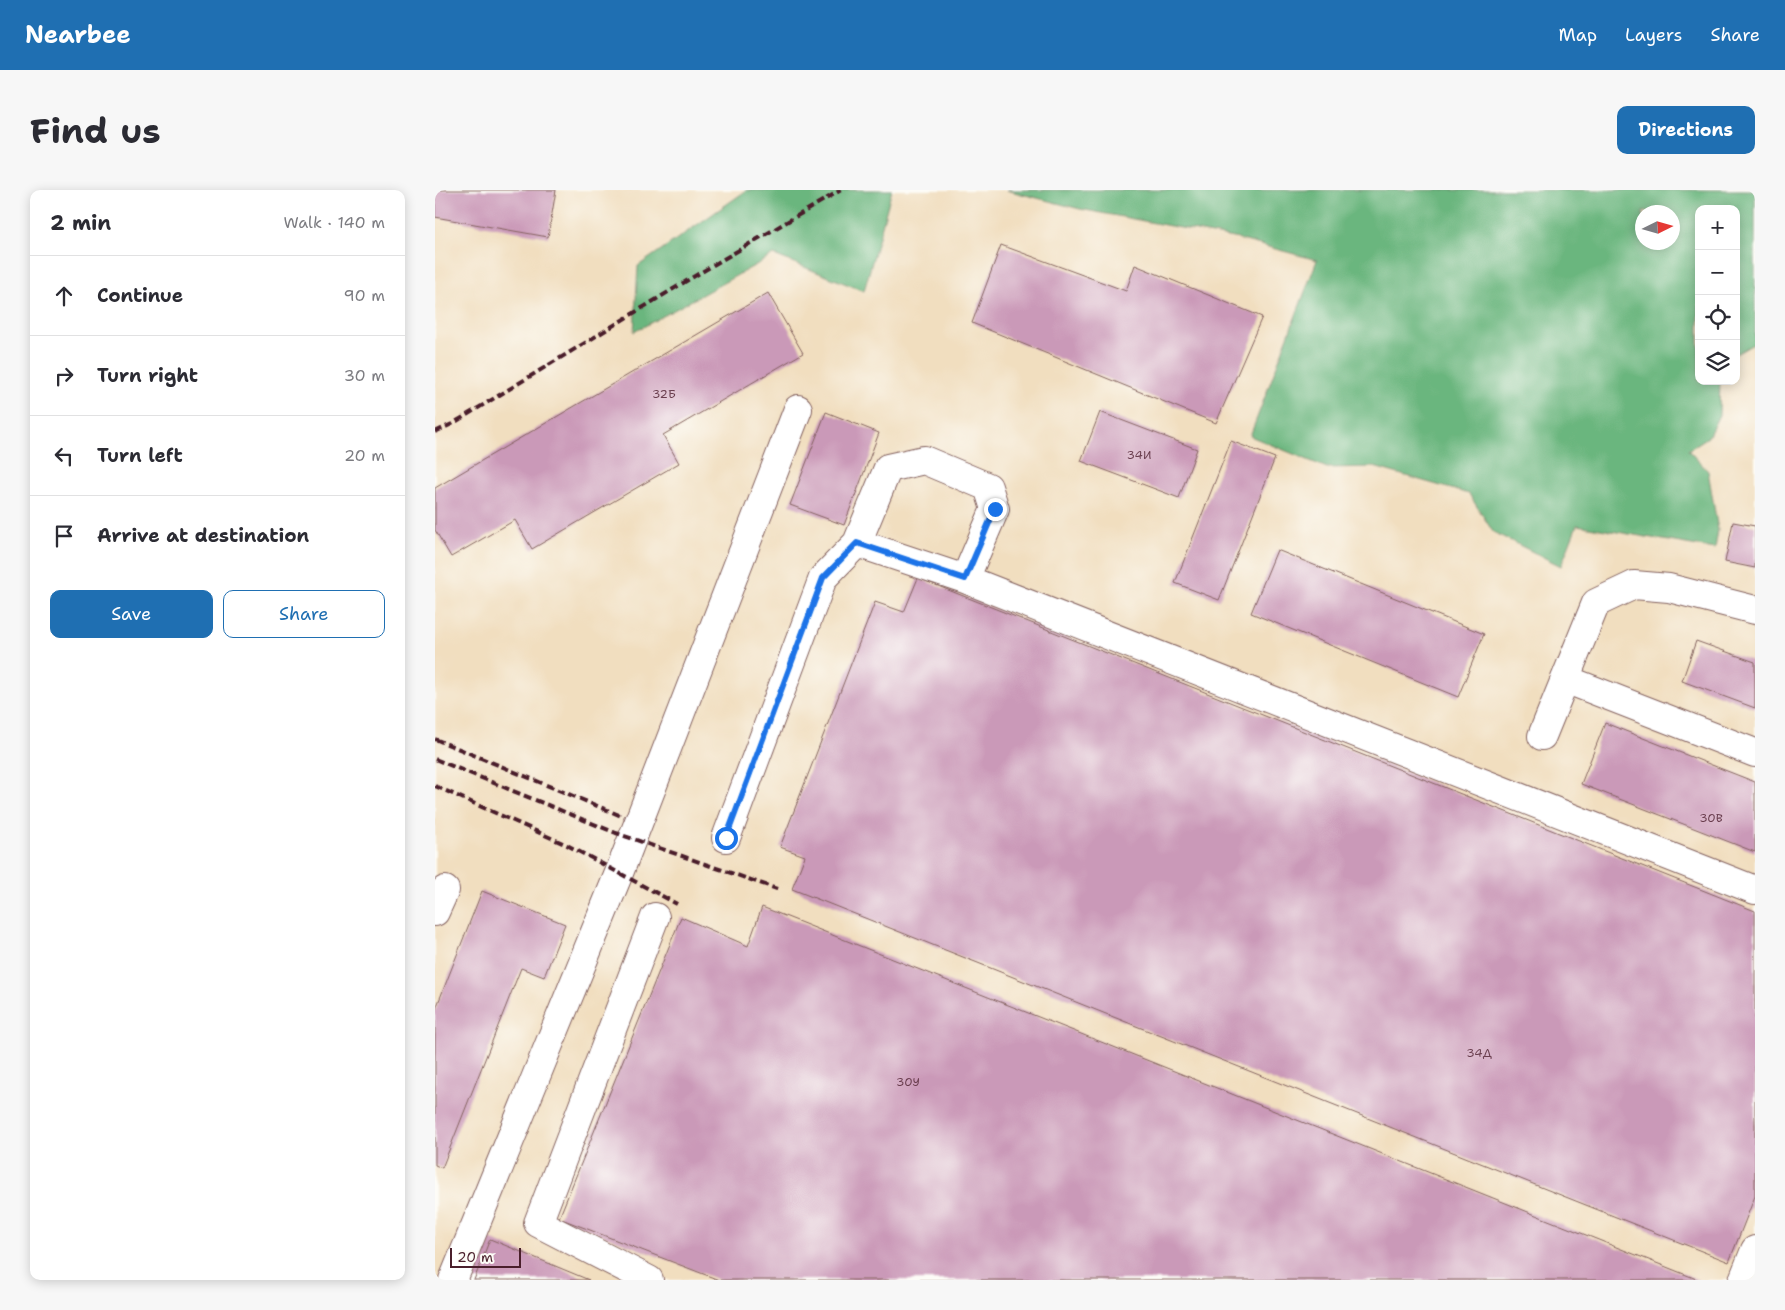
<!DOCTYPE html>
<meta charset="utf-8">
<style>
:root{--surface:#fff;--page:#f7f7f7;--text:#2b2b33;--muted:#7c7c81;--line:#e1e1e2;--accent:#1f6fb2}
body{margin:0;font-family:"Shantell Sans",sans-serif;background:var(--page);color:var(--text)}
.controls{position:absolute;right:15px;top:15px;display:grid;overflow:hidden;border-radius:10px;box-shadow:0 2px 12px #0003}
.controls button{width:45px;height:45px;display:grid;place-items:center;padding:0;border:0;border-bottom:1px solid var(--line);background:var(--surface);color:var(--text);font:25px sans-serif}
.compass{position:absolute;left:1200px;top:15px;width:45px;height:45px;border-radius:50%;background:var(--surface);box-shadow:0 2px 12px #0003;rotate:85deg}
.scale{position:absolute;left:15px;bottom:12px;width:71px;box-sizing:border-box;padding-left:5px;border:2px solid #4a1f2b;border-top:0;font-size:14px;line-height:18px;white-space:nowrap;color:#4a1f2b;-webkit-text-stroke:4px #fdfcf7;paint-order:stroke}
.stop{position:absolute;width:15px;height:15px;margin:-11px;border:4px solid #1a73e8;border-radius:50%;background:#fff}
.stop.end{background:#1a73e8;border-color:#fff;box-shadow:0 1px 5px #0008}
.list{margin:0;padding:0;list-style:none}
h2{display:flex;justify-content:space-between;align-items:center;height:65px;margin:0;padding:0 20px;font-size:21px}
h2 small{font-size:16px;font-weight:400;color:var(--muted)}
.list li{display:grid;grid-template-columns:32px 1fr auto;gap:15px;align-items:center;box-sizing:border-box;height:80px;padding:0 20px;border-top:1px solid var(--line)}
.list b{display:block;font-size:19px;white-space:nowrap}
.list em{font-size:16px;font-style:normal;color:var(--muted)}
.actions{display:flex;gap:10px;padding:15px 20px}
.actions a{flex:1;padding:11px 0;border:1px solid var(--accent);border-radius:10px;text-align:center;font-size:18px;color:var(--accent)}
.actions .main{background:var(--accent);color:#fff}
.icon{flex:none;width:28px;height:28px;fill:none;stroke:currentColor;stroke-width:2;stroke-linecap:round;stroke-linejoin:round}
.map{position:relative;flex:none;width:1320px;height:1090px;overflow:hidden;border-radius:10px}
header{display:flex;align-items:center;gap:30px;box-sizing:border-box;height:70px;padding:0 25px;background:var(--accent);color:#fff}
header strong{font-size:24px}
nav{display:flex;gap:28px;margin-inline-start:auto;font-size:18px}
.intro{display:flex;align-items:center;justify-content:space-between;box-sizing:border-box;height:120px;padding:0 30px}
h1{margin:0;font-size:35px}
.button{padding:12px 22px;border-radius:10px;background:var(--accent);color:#fff;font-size:18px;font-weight:700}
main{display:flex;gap:30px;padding:0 30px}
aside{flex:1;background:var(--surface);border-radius:10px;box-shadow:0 2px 12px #0003}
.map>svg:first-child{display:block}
</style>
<header>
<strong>Nearbee</strong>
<nav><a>Map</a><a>Layers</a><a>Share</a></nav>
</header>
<div class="intro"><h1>Find us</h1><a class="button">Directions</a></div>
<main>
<aside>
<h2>2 min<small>Walk · 140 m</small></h2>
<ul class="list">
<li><svg class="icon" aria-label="ahead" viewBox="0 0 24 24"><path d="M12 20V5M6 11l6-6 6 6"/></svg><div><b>Continue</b></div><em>90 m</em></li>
<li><svg class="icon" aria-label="right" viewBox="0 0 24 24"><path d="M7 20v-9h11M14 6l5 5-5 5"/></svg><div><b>Turn right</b></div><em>30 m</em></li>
<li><svg class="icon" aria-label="left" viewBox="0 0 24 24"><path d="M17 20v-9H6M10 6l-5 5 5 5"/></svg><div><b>Turn left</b></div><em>20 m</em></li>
<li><svg class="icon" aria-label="arrive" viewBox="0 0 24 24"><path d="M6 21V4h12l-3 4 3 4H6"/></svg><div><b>Arrive at destination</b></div></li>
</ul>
<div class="actions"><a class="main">Save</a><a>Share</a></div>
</aside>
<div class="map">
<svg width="1320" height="1090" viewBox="0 0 1320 1090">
<rect width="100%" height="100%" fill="#fdfcf7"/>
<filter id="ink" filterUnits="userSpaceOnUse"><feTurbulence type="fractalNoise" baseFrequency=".02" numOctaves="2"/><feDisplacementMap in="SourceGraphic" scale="10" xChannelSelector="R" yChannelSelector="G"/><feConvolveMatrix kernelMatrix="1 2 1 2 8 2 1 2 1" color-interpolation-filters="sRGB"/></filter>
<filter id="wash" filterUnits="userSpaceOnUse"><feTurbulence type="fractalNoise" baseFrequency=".0096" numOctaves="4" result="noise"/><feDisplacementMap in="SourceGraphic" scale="20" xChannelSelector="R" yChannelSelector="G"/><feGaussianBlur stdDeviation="1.12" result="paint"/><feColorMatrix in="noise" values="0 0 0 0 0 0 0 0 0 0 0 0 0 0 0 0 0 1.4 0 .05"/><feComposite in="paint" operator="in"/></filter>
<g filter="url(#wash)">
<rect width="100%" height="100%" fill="#f1debf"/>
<path fill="#6bb67e" stroke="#5a6a54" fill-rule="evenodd" d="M 312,0 L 457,0 L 429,101 L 339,65 L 199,142 L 203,76 Z
M 571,0 L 1320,0 L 1320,153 L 1301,164 L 1301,19 L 1264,19 L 1264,191 L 1285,191 L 1284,225 L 1273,247 L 1253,260 L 1273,281 L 1283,340 L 1280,359 L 1142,335 L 1126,376 L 1058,342 L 1034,304 L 939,277 L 892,278 L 815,246 L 882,70 L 799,48 L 645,19 ZM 1208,22 L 1238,22 L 1238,52 L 1208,52 Z"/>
<g id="blocks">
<path fill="#ca99b8" d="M 0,0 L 121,0 L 113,47 L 0,27 Z
M 566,55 L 691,101 L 700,75 L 827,127 L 781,233 L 537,133 Z
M 333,103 L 368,163 L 228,245 L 244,273 L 97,359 L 80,330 L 16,367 L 0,340 L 0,298 Z
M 391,222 L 444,243 L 409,335 L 355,315 Z
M 665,222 L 762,259 L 744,308 L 646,271 Z
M 796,251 L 840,268 L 784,410 L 740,393 Z
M 1298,332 L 1320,336 L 1320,378 L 1290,372 Z
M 842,360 L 1049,444 L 1023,507 L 816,423 Z
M 483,388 L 1320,721 L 1320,1006 L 1294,1072 L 357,699 L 370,666 L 345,657 L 440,412 L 469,422 Z
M 1261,451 L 1320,472 L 1320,518 L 1247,491 Z
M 1170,533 L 1320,592 L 1320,662 L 1146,594 Z
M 47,701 L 130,734 L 109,787 L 86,778 L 7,978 L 0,975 L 0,821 Z
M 327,717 L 1264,1090 L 284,1090 L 124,1028 L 246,727 L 313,756 Z
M 55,1049 L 154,1090 L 39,1090 Z"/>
</g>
</g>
<g filter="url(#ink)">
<use href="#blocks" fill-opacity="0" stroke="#84625f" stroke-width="1"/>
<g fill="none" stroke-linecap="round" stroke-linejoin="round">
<g stroke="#84625f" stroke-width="30">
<path id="minor" d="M 422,353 L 453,278 L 489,270 L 553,297 L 560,319 L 530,389
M 1130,489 L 1320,563
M 1107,546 L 1161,413 L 1199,395 L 1234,398 L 1320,420
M 291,648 L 388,388 L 422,353 L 530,389 L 1320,700
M 0,722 L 10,700
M 18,1090 L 184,683 L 363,219
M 214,1090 L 103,1033 L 220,727
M 1308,1090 L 1320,1060"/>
</g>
<use href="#minor" stroke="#fff" stroke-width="28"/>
<path stroke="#4a1f2b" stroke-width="4" stroke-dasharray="8 4" stroke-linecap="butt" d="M 0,242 L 17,234 L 258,87 L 406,0
M 0,549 L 189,627
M 0,569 L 181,643 L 342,699
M 0,596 L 132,655 L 242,714"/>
</g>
</g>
<g fill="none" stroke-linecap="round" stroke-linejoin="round" filter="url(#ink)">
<path stroke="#1a73e8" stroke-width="6" d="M 291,648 L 388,388 L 422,353 L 530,389 L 560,319"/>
</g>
<g text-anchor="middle" stroke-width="4" stroke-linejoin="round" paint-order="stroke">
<g font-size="12" fill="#6a3e4e">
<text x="229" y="208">32Б</text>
<text x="704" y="269">34И</text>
<text x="1276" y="632">30В</text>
<text x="1044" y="867">34Д</text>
<text x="473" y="896">30У</text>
</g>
</g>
</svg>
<div class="controls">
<button>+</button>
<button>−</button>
<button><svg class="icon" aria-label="locate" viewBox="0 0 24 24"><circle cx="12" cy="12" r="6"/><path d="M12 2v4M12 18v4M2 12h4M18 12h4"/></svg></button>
<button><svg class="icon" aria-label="layers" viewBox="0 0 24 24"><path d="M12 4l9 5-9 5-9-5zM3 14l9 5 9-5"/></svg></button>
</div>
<svg class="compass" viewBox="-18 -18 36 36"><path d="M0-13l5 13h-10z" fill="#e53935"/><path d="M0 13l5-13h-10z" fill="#7c7c81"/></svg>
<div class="scale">20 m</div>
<div class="stop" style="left:291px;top:648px"></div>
<div class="stop end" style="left:560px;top:319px"></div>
</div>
</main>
